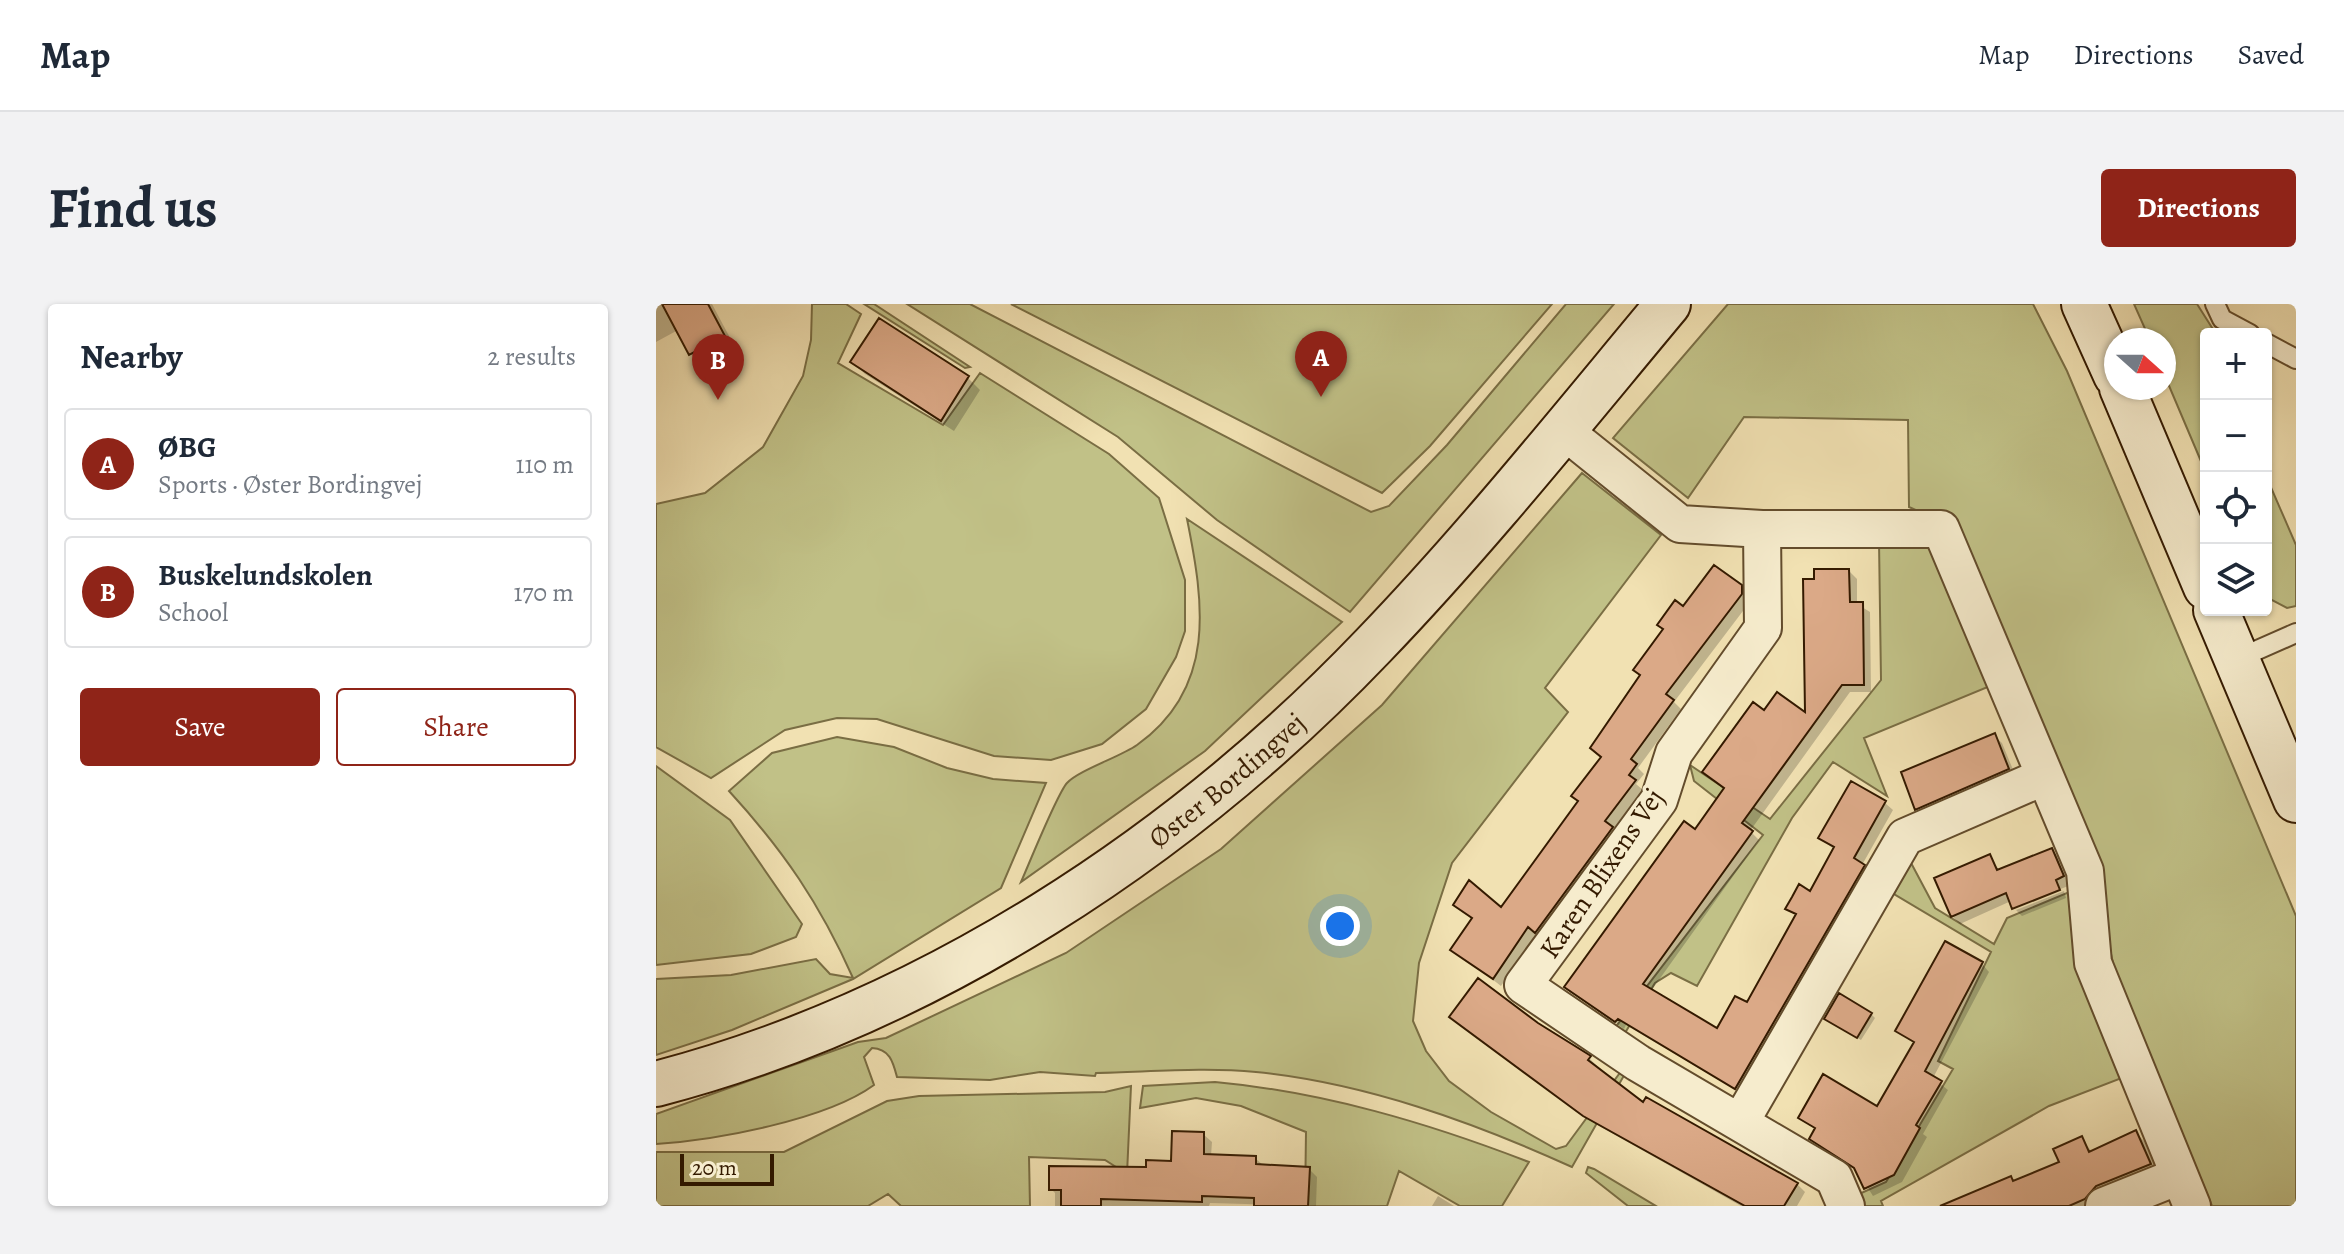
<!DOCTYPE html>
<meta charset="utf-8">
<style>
:root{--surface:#fff;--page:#f2f2f3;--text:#1f2937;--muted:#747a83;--line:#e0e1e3;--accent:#8f2418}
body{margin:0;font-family:Alegreya,serif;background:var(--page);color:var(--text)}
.controls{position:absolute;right:24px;top:24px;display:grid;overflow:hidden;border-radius:8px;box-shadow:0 2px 6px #0004}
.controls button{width:72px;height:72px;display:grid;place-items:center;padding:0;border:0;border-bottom:2px solid var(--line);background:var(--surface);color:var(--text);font:40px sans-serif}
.compass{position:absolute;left:1448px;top:24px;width:72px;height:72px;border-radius:50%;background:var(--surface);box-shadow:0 2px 6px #0004;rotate:111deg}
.scale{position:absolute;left:24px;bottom:20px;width:94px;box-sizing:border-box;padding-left:8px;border:4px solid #341a00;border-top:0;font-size:22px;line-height:28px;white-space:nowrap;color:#341a00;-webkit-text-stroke:6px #f6eccd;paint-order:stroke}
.you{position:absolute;left:684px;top:622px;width:28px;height:28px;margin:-20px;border:6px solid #fff;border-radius:50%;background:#1a73e8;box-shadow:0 0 0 12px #1a73e833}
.badge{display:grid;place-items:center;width:52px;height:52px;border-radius:50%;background:var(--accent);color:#fff;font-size:26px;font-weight:700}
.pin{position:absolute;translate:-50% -66px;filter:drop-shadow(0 2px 4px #0008)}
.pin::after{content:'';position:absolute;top:42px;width:28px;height:24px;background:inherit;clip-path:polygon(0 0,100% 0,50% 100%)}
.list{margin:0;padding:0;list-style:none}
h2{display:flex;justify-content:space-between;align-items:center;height:104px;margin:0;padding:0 32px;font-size:34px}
h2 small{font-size:26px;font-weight:400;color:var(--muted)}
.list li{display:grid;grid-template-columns:52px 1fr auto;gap:24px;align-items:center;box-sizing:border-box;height:112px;margin:0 16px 16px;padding:0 16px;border:2px solid var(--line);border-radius:8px}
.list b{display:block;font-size:30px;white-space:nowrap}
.list p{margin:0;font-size:26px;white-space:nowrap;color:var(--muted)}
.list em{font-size:26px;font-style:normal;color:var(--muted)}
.actions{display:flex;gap:16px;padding:24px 32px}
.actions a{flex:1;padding:18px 0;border:2px solid var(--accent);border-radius:8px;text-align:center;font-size:28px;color:var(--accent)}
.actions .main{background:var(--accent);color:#fff}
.icon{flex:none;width:44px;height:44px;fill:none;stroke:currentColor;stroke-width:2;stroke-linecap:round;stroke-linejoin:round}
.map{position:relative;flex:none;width:1640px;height:902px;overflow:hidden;border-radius:8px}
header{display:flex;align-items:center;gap:48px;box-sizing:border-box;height:112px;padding:0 40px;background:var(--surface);border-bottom:2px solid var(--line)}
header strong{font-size:38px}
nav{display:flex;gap:44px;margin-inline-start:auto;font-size:28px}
.intro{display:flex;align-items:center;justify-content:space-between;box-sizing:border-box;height:192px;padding:0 48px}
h1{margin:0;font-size:56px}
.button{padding:20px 36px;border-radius:8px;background:var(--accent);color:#fff;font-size:28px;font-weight:700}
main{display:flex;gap:48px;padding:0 48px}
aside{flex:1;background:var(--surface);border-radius:8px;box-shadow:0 2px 6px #0004}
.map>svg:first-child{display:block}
</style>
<header>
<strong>Map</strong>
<nav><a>Map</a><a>Directions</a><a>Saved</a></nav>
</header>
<div class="intro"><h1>Find us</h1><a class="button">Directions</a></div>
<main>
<aside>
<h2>Nearby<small>2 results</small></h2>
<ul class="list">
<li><span class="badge">A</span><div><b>ØBG</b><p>Sports · Øster Bordingvej</p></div><em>110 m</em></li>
<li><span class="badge">B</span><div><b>Buskelundskolen</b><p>School</p></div><em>170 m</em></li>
</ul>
<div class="actions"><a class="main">Save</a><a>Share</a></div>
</aside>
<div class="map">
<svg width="1640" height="902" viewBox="0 0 1640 902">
<rect width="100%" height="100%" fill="#f1e1b2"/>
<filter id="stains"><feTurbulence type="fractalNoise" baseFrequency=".0025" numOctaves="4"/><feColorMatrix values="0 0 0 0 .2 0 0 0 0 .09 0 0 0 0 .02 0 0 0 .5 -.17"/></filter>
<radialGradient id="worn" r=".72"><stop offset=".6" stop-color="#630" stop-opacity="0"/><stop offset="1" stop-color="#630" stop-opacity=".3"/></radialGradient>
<path fill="#c1c187" stroke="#7a6e44" stroke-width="2" d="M 156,0 L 190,0 L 205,10 L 182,59 L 287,121 L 324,69 L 453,150 L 503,194 L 529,276 L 529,327 L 520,353 L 490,405 L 446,440 L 395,456 L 338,452 L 221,415 L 181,414 L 129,426 L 55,474 L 0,443 L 0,200 L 49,189 L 107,143 L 147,72 L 155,36 Z
M 208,0 L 218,0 L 314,63 L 309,64 Z
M 251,0 L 314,0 L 715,208 L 733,202 L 791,141 L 910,0 L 958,0 L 694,308 L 561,216 L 462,133 Z
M 355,0 L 896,0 L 774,142 L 726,189 Z
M 1072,0 L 1377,0 L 1411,67 L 1640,612 L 1640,902 L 1556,902 L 1458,664 L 1447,612 L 1347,326 L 1305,226 L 1253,203 L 1252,116 L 1088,113 L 1032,194 L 957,134 Z
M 1478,0 L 1541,0 L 1560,30 L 1550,30 L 1550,169 L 1508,70 L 1508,36 L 1494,36 Z
M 926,169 L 1005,231 L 889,384 L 912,408 L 796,559 L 763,659 L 757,717 L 770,747 L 793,777 L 835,808 L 900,845 L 910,842 L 966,766 L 970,768 L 916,863 C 817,818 709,779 600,768 C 547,763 493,768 440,769 L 439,772 L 384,768 L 334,776 L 241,773 C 237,758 234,745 216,744 L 208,753 L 218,781 C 170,816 60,836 0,840 L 0,810 L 202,738 L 230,734 L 410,649 L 565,545 L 726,401 Z
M 1610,172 L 1640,241 L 1640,302 L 1631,304 L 1610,293 Z
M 531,215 L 686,318 L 549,447 L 365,578 C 373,560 401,490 411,479 C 423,466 464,453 481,441 C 561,384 548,299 531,215 Z
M 1261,236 L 1283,250 L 1339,380 L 1208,434 L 1231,492 L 1177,458 L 1136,514 L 1041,682 L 1015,669 L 999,679 L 966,734 L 955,729 L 1107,531 L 1038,477 L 1034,461 L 1114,515 L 1225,376 L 1223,237 Z
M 181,433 L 238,443 L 291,464 L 337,475 L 390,479 L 345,584 L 197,675 L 76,726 L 0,751 L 0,675 L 75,671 L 160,655 L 174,670 L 197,674 C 164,600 128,547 73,487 L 116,449 Z
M 0,462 L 74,516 L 146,620 L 140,633 L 95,650 L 0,661 Z
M 1254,557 L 1279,604 L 1338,640 L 1351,614 L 1418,586 L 1471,772 L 1393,802 L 1225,897 L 1227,902 L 1208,902 L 1203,890 L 1230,878 L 1297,765 L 1282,757 L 1335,648 L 1238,590 Z
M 559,778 C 668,788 772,819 873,858 L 846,902 L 804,902 L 743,867 L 731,902 L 649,902 L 650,828 L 585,802 L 540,794 L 484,804 L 487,782 Z
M 475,782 L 471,870 L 449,856 L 373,853 L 374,902 L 245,902 L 232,890 L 212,902 L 0,902 L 0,848 L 128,848 L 231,797 L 263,792 L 449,788 Z
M 932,863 L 938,865 L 1000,902 L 972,902 L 930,869 Z"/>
<path fill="#0003" d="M 0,0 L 56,0 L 80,45 L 47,62 L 35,50 L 22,26 L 0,38 Z
M 223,17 L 312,74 L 324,86 L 298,127 L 209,70 L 197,58 Z
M 1193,267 L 1201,275 L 1201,300 L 1214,308 L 1215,388 L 1194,388 L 1094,527 L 1103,536 L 995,687 L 1062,727 L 1092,701 L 1141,613 L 1132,604 L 1155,589 L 1179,546 L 1164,534 L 1229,499 L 1237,506 L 1206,561 L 1215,570 L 1088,791 L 970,721 L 968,725 L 911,683 L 1039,528 L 1070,485 L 1108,409 L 1151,412 L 1160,277 Z
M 1084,283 L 1093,292 L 1093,299 L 1018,398 L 1025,405 L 982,464 L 988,470 L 980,480 L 987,486 L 957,525 L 964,532 L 888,635 L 881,630 L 845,682 L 797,645 L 817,616 L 799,601 L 845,605 L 924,498 L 1028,305 Z
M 1338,432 L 1346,439 L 1360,473 L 1269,512 L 1261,504 Z
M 1396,546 L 1404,554 L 1415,581 L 1359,602 L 1359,605 L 1355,597 L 1304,620 L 1296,612 L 1333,552 L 1344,567 Z
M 1408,587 L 1410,594 L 1366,612 L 1360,606 Z
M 1326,660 L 1333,668 L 1277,774 L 1292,786 L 1267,830 L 1271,833 L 1246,878 L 1217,892 L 1201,867 L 1155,835 L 1160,826 L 1144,814 L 1222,805 L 1259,740 L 1241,727 Z
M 1215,710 L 1219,714 L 1205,736 L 1174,718 Z
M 796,713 L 881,721 L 933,754 L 941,762 L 939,765 L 988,801 L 1141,880 L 1149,888 L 1141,902 L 1085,902 L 938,819 Z
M 1480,829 L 1488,837 L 1502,869 L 1438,902 L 1302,902 L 1355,874 L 1359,879 L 1405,859 L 1425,834 L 1436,848 Z
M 547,830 L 556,838 L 555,852 L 599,854 L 609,863 L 653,865 L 661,873 L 660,902 L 554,899 L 553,902 L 399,902 L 399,889 L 395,885 L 517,859 Z
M 782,892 L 798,902 L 776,902 Z"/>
<path fill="#dba987" stroke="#341a00" stroke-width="2" d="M 6,0 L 52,0 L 69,32 L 33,51 Z
M 223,14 L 313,72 L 285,117 L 194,58 Z
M 1058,261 L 1086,281 L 1086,290 L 1010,390 L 1018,396 L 975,455 L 981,460 L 973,471 L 980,476 L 949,517 L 957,523 L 879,629 L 872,623 L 837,675 L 794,646 L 816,614 L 797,601 L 813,576 L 845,603 L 922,497 L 915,492 L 945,453 L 934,444 L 984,371 L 977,366 L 1007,325 L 1001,321 L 1019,296 L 1027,302 Z
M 1158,265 L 1193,265 L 1194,298 L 1207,298 L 1208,381 L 1186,381 L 1086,519 L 1097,527 L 987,680 L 1061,724 L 1079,692 L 1091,698 L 1140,610 L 1129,605 L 1136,593 L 1143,580 L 1154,587 L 1178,543 L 1162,534 L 1195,477 L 1230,497 L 1198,554 L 1209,561 L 1079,785 L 962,715 L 959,718 L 908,683 L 1028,517 L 1039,525 L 1068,484 L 1046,468 L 1097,398 L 1108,406 L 1121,388 L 1149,408 L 1147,275 L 1158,275 Z
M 1339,429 L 1353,465 L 1259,506 L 1245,468 Z
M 1396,544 L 1408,572 L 1400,576 L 1404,586 L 1356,605 L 1350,589 L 1295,613 L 1278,574 L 1334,550 L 1341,566 Z
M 1289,637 L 1327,658 L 1269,767 L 1286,777 L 1260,821 L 1264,824 L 1238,871 L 1208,885 L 1198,864 L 1153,835 L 1159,824 L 1142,814 L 1167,770 L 1221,802 L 1258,738 L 1239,727 Z
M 822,674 L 882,719 L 935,752 L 932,756 L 987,798 L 990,793 L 1142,879 L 1128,902 L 1089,902 L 927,812 L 793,713 Z
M 1183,689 L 1216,709 L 1201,734 L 1168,715 Z
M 1480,826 L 1495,860 L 1440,882 L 1429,895 L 1413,902 L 1284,902 L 1355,872 L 1357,877 L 1403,858 L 1397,845 L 1426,832 L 1433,848 Z
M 516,827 L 548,828 L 548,850 L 600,852 L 600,860 L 654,863 L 652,902 L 598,902 L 598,894 L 546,892 L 546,898 L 445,895 L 445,902 L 405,902 L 405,886 L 393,886 L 393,862 L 490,863 L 490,856 L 515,857 Z"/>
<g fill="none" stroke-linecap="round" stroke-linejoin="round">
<g stroke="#634c2c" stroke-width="22">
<path id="lane" d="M 1559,0 L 1566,15 L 1594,30
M 1610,39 L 1640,55
M 1581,355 L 1640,329"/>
</g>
<g stroke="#634c2c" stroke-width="40">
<path id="street" d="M 907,126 L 1024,220 L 1106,225 L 1285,225 L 1429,567 L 1437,659 L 1536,902
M 1106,225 L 1107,324 L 1018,449 L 1003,496 L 867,681 L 982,759 L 1178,874 L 1190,902
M 1085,817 L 1249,533 L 1387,473
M 1448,902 L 1523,872"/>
</g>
<g stroke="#341a00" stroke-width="48">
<g id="secondary">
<path d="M 1428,0 L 1460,71"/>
<path d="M 1466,84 L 1550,283"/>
<path d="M 1560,306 L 1640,496"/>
<path id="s1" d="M 0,780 C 272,709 524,544 717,342 C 821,234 916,115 1012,0"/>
</g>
</g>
<use href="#lane" stroke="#f6eccd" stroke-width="18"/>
<use href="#street" stroke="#f6eccd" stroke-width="36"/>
<use href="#secondary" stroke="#f6eccd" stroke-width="44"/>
</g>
<g text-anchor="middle" stroke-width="7" stroke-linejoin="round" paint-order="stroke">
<g font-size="28" fill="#341a00" stroke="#f6eccd">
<text dy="10" stroke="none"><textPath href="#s1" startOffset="652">Øster Bordingvej</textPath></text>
<text transform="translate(945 569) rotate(-56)" y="10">Karen Blixens Vej</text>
</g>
</g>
<rect width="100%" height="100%" filter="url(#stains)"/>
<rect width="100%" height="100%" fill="url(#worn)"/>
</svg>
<div class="controls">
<button>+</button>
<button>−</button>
<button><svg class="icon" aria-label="locate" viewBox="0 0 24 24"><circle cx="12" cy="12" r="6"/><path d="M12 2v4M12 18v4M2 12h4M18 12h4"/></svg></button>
<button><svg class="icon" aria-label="layers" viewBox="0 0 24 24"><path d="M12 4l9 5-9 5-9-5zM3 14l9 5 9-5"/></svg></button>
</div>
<svg class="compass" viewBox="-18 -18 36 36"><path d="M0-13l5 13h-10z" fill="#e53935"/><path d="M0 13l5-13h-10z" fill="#747a83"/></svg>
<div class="scale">20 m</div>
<div class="you"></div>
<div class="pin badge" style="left:665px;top:93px">A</div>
<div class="pin badge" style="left:62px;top:96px">B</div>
</div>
</main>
